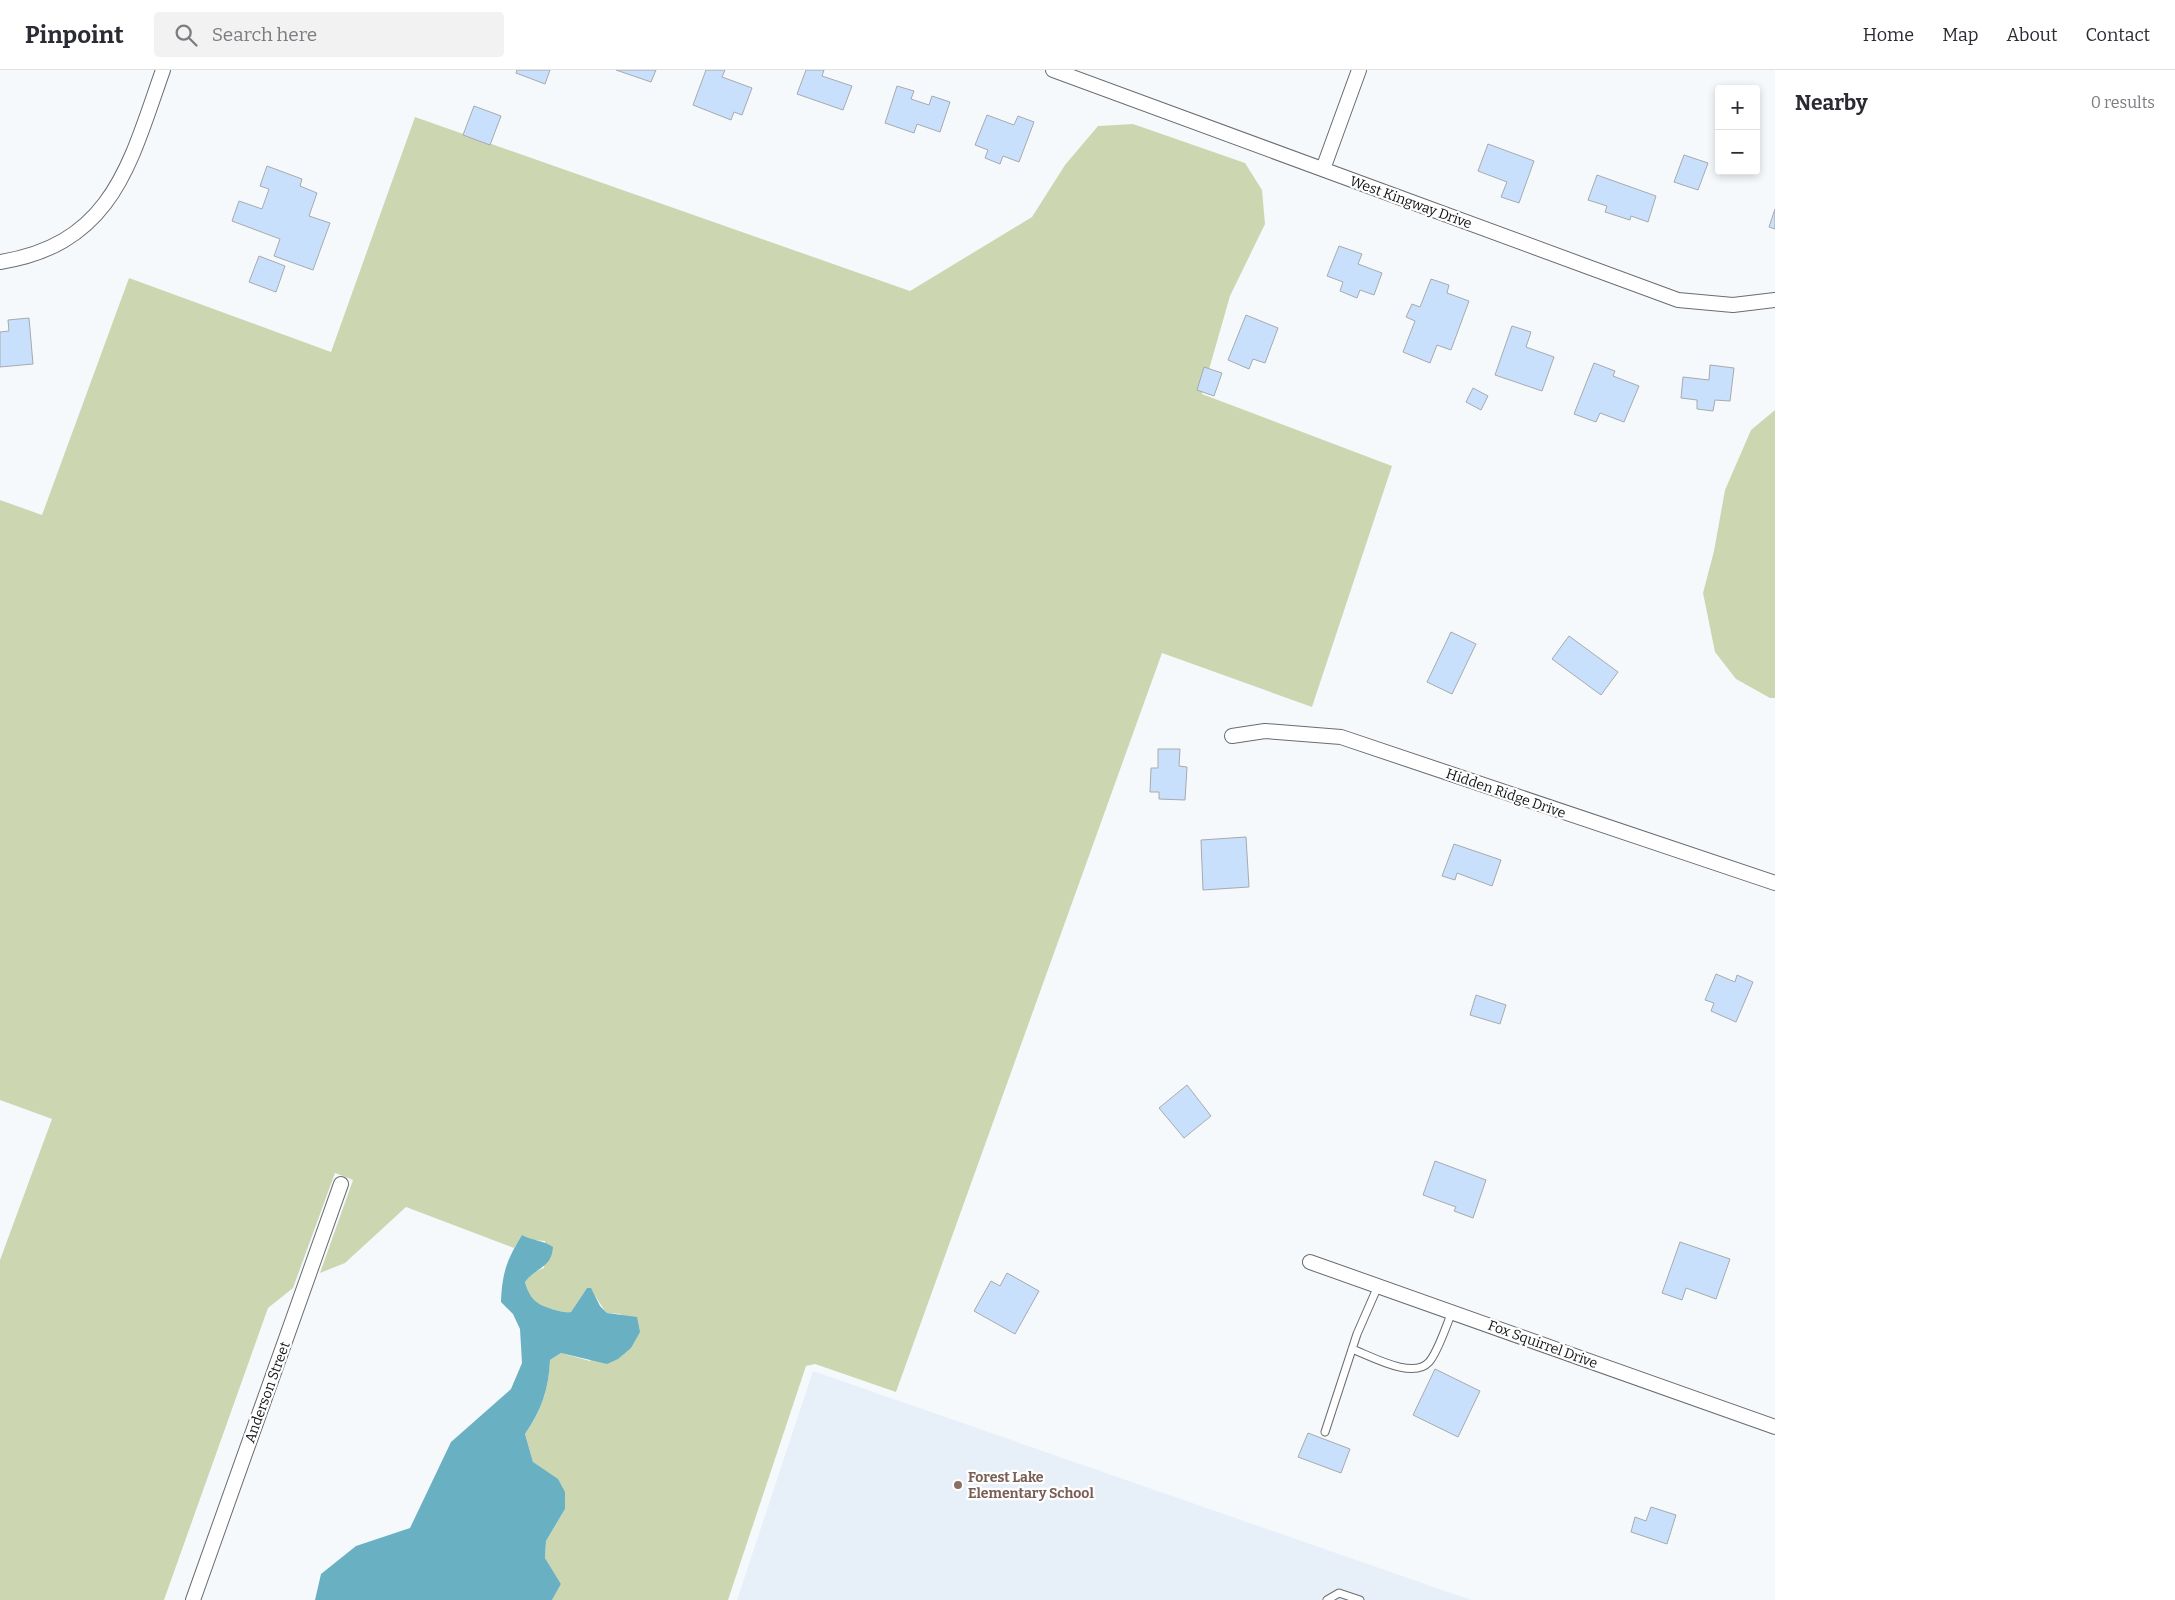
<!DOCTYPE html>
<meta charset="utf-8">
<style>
:root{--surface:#fff;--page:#f2f2f3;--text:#2b2b33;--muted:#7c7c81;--line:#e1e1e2}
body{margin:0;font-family:Bitter,serif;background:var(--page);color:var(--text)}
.controls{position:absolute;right:15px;top:15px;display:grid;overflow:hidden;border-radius:5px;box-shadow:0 2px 8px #0003}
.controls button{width:45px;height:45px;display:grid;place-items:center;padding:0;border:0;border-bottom:1px solid var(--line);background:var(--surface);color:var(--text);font:25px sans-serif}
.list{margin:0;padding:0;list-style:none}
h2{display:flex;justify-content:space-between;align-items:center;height:65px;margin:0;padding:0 20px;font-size:21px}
h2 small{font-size:16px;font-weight:400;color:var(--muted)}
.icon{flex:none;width:28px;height:28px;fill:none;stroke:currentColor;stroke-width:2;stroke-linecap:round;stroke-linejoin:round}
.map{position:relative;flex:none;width:1775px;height:1530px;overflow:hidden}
header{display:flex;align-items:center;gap:30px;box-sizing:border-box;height:70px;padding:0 25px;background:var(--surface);border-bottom:1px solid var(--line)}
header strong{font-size:24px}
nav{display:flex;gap:28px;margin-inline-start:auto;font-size:18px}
.search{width:350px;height:45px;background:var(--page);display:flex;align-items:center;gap:12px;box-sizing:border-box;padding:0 18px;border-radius:5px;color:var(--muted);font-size:19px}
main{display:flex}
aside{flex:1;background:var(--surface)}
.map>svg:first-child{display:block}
</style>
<header>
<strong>Pinpoint</strong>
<div class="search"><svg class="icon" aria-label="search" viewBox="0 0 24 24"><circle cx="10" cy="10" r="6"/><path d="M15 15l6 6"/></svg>Search here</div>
<nav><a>Home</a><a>Map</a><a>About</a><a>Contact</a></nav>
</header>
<main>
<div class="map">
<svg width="1775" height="1530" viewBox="0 0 1775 1530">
<rect width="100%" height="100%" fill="#f6f9fc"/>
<path fill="#e7f0f9" d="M 813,1301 L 1471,1530 L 737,1530 Z"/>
<path fill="#ccd7b1" d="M 415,47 L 910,221 L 1032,147 L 1065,95 L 1098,56 L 1133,54 L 1245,93 L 1262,120 L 1265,154 L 1230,226 L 1202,324 L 1392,396 L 1312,637 L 1162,583 L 896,1322 L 815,1294 L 806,1296 L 728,1530 L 552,1530 L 561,1514 L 545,1488 L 546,1471 L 565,1439 L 533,1392 L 525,1364 C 541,1342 549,1318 550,1290 L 561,1283 L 590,1291 L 621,1244 L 607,1243 C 599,1234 597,1225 587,1218 L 571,1242 C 564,1243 561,1241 555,1240 C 535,1235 531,1232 525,1212 L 533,1202 L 544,1198 L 545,1171 L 531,1170 L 522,1165 L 514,1178 L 406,1137 L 345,1193 L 320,1203 L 353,1110 L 335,1103 L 293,1218 L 268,1238 L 164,1530 L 0,1530 L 0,1190 L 52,1049 L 0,1030 L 0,430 L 42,445 L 129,208 L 331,282 Z
M 1775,340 L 1775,628 L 1770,628 L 1736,609 L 1715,582 L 1703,523 L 1714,481 L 1725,420 L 1751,360 Z"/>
<path fill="#69b0c3" d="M 522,1165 C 533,1171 543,1170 553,1177 C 551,1199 537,1196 525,1212 C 530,1230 537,1235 555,1240 C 561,1241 564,1243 571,1242 L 587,1218 L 591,1218 L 600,1236 L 607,1243 L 637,1247 L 640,1262 L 631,1278 L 618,1289 L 607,1294 L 561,1283 L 550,1290 C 549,1319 541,1341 525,1364 L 533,1392 L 558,1409 L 565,1422 L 565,1439 L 546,1471 L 545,1488 L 561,1514 L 552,1530 L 315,1530 L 321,1504 L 356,1476 L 410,1458 L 451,1372 L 511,1319 L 522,1293 L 520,1259 L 513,1244 L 501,1232 C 502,1203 507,1189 522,1165 Z"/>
<path fill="#c8e0fc" stroke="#a7aaae" d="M 517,0 L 550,0 L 545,14 L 516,3 Z
M 616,0 L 656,0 L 651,12 Z
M 706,0 L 725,0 L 722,7 L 752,18 L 742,45 L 734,42 L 731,50 L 693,35 Z
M 806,0 L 824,0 L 822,6 L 852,16 L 843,40 L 797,24 Z
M 897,16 L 914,21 L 911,29 L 929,35 L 932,26 L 950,32 L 940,62 L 917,54 L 914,63 L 885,53 Z
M 474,36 L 501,46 L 490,75 L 463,65 Z
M 987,45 L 1014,55 L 1018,46 L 1034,52 L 1019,92 L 1003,86 L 1000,94 L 985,88 L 988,80 L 975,75 Z
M 1488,74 L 1534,91 L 1519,133 L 1501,127 L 1507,112 L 1478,101 Z
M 1684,85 L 1708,93 L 1698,120 L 1674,112 Z
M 267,96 L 302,109 L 300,116 L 317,123 L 309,146 L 330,153 L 313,200 L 274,186 L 280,169 L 232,151 L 239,131 L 262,139 L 269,119 L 260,116 Z
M 1597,105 L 1656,126 L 1648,152 L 1631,146 L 1630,150 L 1605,142 L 1607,136 L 1588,130 Z
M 1775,139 L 1775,159 L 1769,157 Z
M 1339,176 L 1362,184 L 1358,194 L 1382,203 L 1374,225 L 1360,220 L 1357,228 L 1340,221 L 1343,212 L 1327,206 Z
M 259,186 L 285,196 L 276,222 L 249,212 Z
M 1431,209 L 1449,215 L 1447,223 L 1469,231 L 1451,280 L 1437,275 L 1430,293 L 1403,282 L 1415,251 L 1406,247 L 1412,234 L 1420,237 Z
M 1246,245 L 1278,258 L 1265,293 L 1253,289 L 1249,299 L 1228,290 Z
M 29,248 L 33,294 L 0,297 L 0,262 L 9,261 L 8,250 Z
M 1512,256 L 1531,262 L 1526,277 L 1554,287 L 1542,321 L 1495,305 Z
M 1594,293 L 1615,301 L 1613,306 L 1639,316 L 1624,352 L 1600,343 L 1596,352 L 1574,344 Z
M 1710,295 L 1734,298 L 1730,331 L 1715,330 L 1713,341 L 1697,339 L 1697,330 L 1681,328 L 1683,307 L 1709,310 Z
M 1204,297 L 1222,303 L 1214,326 L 1197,320 Z
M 1473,318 L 1488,326 L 1481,340 L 1466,332 Z
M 1451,562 L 1476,574 L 1452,624 L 1427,612 Z
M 1569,566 L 1618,602 L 1601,625 L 1552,589 Z
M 1158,679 L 1180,679 L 1179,696 L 1187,697 L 1185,730 L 1159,729 L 1159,722 L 1150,722 L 1151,698 L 1158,698 Z
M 1246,767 L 1249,817 L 1203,820 L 1201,770 Z
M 1454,774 L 1501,790 L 1492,816 L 1457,803 L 1455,810 L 1442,806 Z
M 1716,904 L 1735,912 L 1737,905 L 1753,912 L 1736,952 L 1711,941 L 1714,933 L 1705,930 Z
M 1476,925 L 1506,935 L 1500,954 L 1470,945 Z
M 1187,1015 L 1211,1046 L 1184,1068 L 1159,1038 Z
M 1435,1091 L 1486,1110 L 1473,1148 L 1454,1141 L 1456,1137 L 1423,1125 Z
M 1680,1172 L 1730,1189 L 1716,1229 L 1686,1218 L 1682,1230 L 1662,1223 Z
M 1007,1203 L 1039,1221 L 1015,1264 L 974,1241 L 991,1211 L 1000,1216 Z
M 1435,1299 L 1480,1321 L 1458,1367 L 1413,1345 Z
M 1308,1363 L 1350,1379 L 1341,1403 L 1298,1387 Z
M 1651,1437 L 1676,1445 L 1667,1474 L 1631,1462 L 1635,1447 L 1646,1451 Z"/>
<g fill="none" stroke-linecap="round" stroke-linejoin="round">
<g stroke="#6a6c70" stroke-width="9">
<path id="service" d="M 1352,1279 C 1371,1286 1413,1310 1429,1292 C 1438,1282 1446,1256 1452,1242
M 1325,1362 L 1357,1264 L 1378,1216
M 1327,1530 L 1339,1523 L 1360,1530"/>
</g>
<g stroke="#6a6c70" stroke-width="16">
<path id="minor" d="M 1053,0 L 1678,230 L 1733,235 L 1775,230
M 1323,99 L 1359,0
M 0,192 C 113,174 130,93 163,0
M 1232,666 L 1265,661 L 1341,667 L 1775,813
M 1310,1192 L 1775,1357
M 193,1530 L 341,1114"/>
</g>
<use href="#service" stroke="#fff" stroke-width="7"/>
<use href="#minor" stroke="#fff" stroke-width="14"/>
</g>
<circle fill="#8d6e63" stroke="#fff" stroke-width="2" cx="958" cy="1415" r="5"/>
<g text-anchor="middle" stroke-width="4.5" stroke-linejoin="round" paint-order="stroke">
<g font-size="14" fill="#111213" stroke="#fff">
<text transform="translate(1411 132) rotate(20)" y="5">West Kingway Drive</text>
<text transform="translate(1506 723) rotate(19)" y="5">Hidden Ridge Drive</text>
<text transform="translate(1543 1274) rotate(20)" y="5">Fox Squirrel Drive</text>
<text transform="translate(267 1322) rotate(-70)" y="5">Anderson Street</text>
</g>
<g font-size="14" font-weight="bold" fill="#785e54" stroke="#fff" text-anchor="start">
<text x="968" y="1412">Forest Lake<tspan x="968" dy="16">Elementary School</tspan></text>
</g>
</g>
</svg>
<div class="controls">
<button>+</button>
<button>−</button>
</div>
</div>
<aside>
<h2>Nearby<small>0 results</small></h2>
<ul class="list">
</ul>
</aside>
</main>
